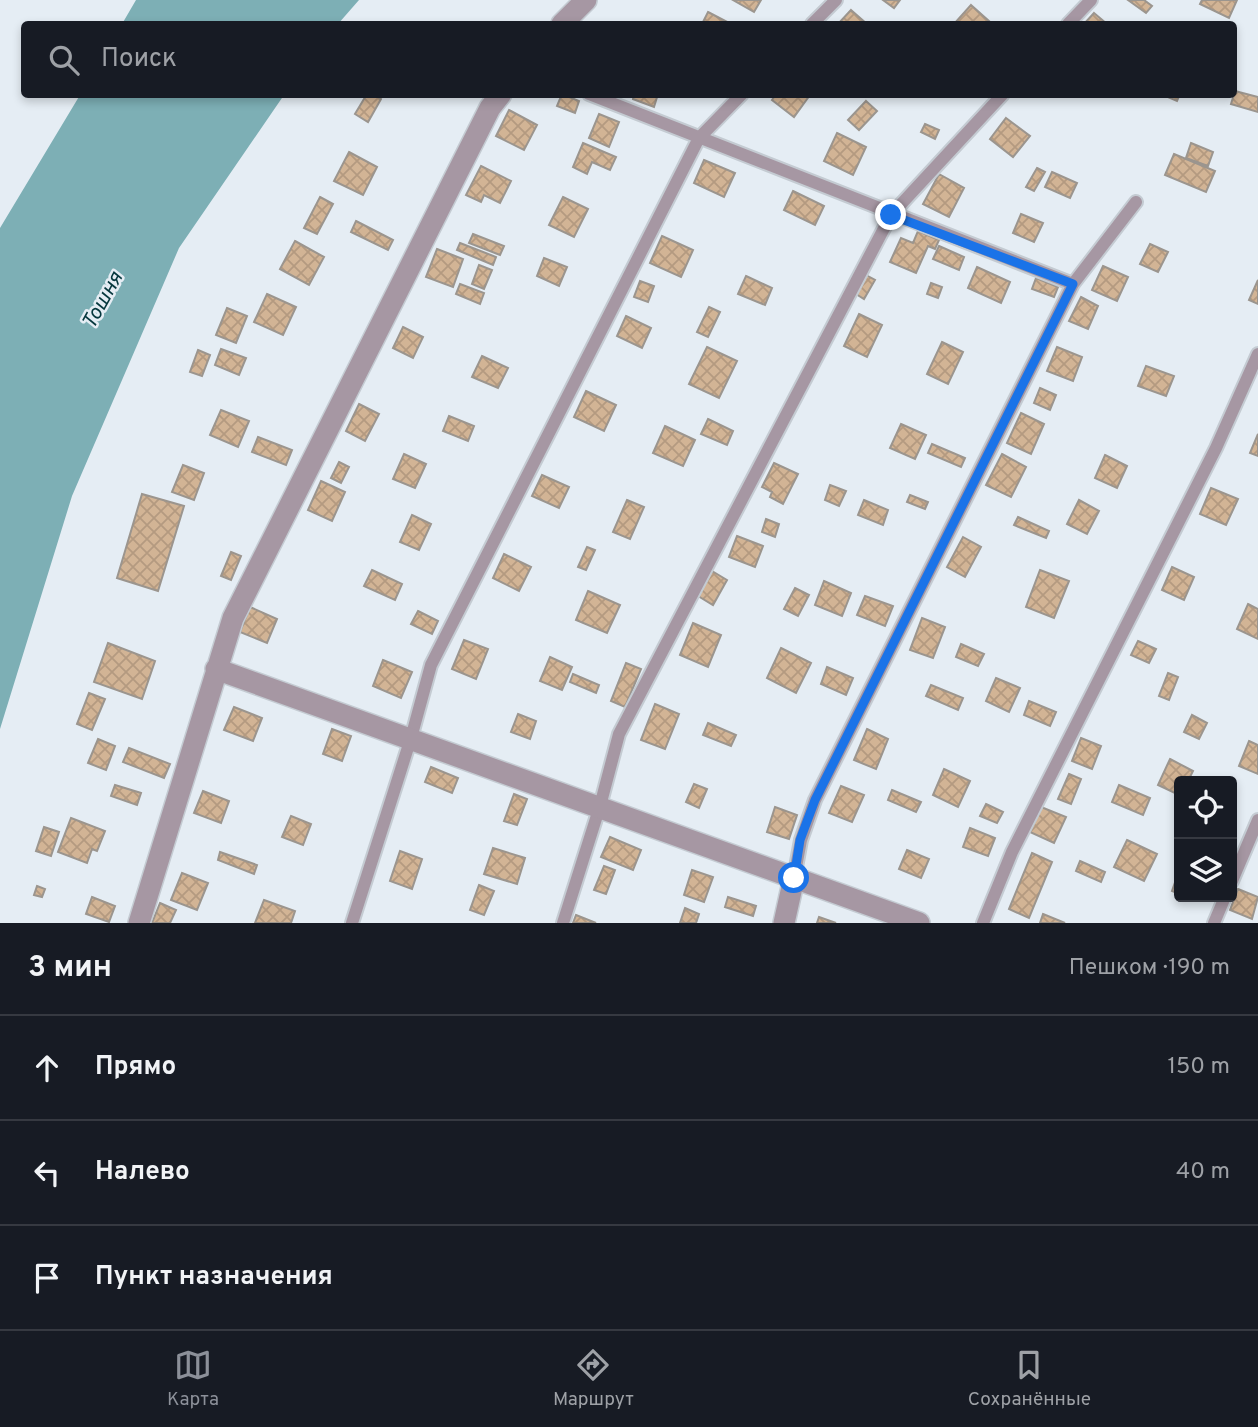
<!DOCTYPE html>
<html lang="ru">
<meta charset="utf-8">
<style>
:root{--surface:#171b24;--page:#242831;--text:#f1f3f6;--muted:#9ea1a6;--line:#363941;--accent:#8c9099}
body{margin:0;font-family:Overpass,sans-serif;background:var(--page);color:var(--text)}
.controls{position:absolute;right:21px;bottom:21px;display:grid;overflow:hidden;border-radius:7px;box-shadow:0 4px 10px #0003}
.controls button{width:63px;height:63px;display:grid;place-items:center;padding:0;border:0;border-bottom:2px solid var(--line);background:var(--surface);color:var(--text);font:35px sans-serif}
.stop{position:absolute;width:21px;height:21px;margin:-16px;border:5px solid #1a73e8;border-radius:50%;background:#fff}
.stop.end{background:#1a73e8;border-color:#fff;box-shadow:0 2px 7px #0008}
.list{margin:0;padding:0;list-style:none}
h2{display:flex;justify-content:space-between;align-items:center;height:91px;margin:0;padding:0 28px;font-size:30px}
h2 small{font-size:23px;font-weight:400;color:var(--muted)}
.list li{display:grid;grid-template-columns:46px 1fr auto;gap:21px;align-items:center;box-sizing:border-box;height:105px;padding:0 28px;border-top:2px solid var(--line)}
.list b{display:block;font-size:26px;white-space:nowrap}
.list em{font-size:23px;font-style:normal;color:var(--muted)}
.icon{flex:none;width:38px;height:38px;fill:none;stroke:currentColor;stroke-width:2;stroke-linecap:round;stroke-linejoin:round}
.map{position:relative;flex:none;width:1258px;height:923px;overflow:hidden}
.search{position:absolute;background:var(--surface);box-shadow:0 4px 10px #0003;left:21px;right:21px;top:21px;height:77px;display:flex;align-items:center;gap:18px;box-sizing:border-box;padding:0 24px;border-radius:7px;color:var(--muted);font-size:26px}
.sheet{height:406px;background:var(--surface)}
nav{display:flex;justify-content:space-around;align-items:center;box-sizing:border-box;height:98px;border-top:2px solid var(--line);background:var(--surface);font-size:19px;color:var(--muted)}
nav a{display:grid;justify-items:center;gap:4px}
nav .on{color:var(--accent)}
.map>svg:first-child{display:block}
</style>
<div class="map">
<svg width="1258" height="923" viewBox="0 0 1258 923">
<defs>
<pattern id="building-cross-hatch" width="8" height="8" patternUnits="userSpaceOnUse" patternTransform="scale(1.75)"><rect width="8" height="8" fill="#d2b495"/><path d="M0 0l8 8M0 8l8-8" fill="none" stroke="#b49a80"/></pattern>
</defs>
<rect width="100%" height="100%" fill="#e5edf4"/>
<path fill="#7dafb5" d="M 136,0 L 359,0 L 338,24 L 122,24 Z
M 80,95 L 284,95 L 179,248 L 72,496 L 0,729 L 0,228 Z"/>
<path fill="url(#building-cross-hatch)" stroke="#9b958e" stroke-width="2" d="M 733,0 L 761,0 L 754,12 Z
M 883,0 L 900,0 L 894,8 Z
M 1128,0 L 1144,0 L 1152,6 L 1146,13 Z
M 1202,0 L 1237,0 L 1229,18 L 1200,4 Z
M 971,5 L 990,22 L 987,24 L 954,24 Z
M 851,10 L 867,24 L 838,24 Z
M 708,12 L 731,24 L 702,24 Z
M 1094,13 L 1107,24 L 1084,24 Z
M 1235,91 L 1258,97 L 1258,112 L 1231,104 Z
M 367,94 L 374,94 L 381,99 L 368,122 L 355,114 Z
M 562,94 L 579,101 L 575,113 L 557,106 Z
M 634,94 L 658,94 L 654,107 L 633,99 Z
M 776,94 L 810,94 L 810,95 L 794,117 L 772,100 Z
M 1161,94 L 1180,94 L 1177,101 Z
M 866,101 L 877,111 L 859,130 L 848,120 Z
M 509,110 L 537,125 L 524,150 L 496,136 Z
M 599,114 L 619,122 L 609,147 L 589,138 Z
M 1006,118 L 1030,136 L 1013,157 L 990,139 Z
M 925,124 L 939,130 L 935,139 L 921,132 Z
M 837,133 L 866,147 L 853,175 L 824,161 Z
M 583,143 L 616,157 L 610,170 L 592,162 L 587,174 L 573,167 Z
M 1191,143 L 1213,152 L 1208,166 L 1186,158 Z
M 349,152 L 377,167 L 363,195 L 334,181 Z
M 1174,154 L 1215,171 L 1206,192 L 1165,175 Z
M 704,160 L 735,173 L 724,197 L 694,183 Z
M 481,166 L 511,181 L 500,203 L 484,195 L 481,202 L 466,195 Z
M 1037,168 L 1045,172 L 1034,191 L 1026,187 Z
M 1052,172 L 1077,183 L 1070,198 L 1045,187 Z
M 939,174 L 964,188 L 949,217 L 923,204 Z
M 793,191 L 824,206 L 815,225 L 784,210 Z
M 320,197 L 333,204 L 317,234 L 304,228 Z
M 563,197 L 588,209 L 574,237 L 549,225 Z
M 1021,214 L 1043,223 L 1034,242 L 1013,233 Z
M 356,221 L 393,240 L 388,250 L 351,232 Z
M 918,231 L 939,240 L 935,249 L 928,246 L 916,273 L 890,262 L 901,238 L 913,243 Z
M 473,234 L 504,246 L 500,255 L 469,243 Z
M 662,236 L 693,250 L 681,277 L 650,263 Z
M 295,241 L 324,257 L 309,285 L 280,269 Z
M 460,243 L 496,257 L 493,265 L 457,250 Z
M 1150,244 L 1168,252 L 1158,272 L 1140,264 Z
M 939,246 L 964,257 L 959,270 L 933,259 Z
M 437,249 L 463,259 L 453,287 L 426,277 Z
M 544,258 L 567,267 L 559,286 L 537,276 Z
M 479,265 L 492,270 L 484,289 L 472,284 Z
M 1103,266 L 1128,277 L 1117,301 L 1092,290 Z
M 977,267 L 1010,282 L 1001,303 L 968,288 Z
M 866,275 L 875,280 L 864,299 L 856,294 Z
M 746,276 L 772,288 L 765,305 L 738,294 Z
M 1036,278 L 1058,287 L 1054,297 L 1032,289 Z
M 1258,280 L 1258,304 L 1249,300 Z
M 640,281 L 654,286 L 648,302 L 634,297 Z
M 931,283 L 942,287 L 938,298 L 927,294 Z
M 460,284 L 484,293 L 480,304 L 456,294 Z
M 267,294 L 296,307 L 283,335 L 254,322 Z
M 1081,297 L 1098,306 L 1088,329 L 1069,321 Z
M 709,307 L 720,312 L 708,337 L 697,332 Z
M 227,308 L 247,316 L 236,343 L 216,335 Z
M 859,314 L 882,325 L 867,357 L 844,346 Z
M 626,316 L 651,328 L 642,348 L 617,336 Z
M 403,327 L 423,337 L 413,358 L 393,348 Z
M 942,342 L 963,352 L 948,384 L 927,374 Z
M 707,347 L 737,361 L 719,398 L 689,384 Z
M 1057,347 L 1082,357 L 1073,381 L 1047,371 Z
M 221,349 L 246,358 L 239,375 L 215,365 Z
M 198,350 L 210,355 L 202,376 L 190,372 Z
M 482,356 L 508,368 L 498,388 L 472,377 Z
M 1146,366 L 1174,376 L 1166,396 L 1138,386 Z
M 1040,388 L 1056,395 L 1050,410 L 1034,403 Z
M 586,391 L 616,405 L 604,431 L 574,417 Z
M 359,404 L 379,414 L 365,441 L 346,431 Z
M 221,410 L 249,421 L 238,447 L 210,435 Z
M 1021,413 L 1044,424 L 1031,454 L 1007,443 Z
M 449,416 L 474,426 L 468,441 L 443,431 Z
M 708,419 L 733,431 L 727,445 L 701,434 Z
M 901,424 L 926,435 L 915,459 L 890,448 Z
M 665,426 L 695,440 L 683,466 L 653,453 Z
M 1258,434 L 1258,456 L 1250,453 Z
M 258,437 L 292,450 L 286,465 L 252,452 Z
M 932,444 L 965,458 L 961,467 L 928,453 Z
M 404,454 L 426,464 L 415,488 L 393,479 Z
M 1002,454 L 1026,467 L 1011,497 L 986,485 Z
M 1105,455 L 1127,466 L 1117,488 L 1095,478 Z
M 339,462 L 349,467 L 341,483 L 331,478 Z
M 774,463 L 798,474 L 783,504 L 770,497 L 772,492 L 762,487 Z
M 183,465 L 204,473 L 194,500 L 172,492 Z
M 542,475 L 569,487 L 559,508 L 532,496 Z
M 321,481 L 345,492 L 332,521 L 308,510 Z
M 830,485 L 846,491 L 839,506 L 825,500 Z
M 1211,488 L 1238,499 L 1226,525 L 1200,514 Z
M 142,494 L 184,506 L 158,591 L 117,578 Z
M 910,495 L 928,502 L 925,509 L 907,502 Z
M 627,500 L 644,507 L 630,539 L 613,532 Z
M 864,500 L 888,510 L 883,525 L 858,515 Z
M 1079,500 L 1099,511 L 1087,534 L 1067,524 Z
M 412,515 L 431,524 L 419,550 L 400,542 Z
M 1018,517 L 1049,531 L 1046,538 L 1014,525 Z
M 766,519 L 779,524 L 775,537 L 762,532 Z
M 737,536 L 763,546 L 755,567 L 729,557 Z
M 963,537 L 981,547 L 965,577 L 947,567 Z
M 587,547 L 595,550 L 586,570 L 578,567 Z
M 231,552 L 241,556 L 231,580 L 221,576 Z
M 504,554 L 531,567 L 519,591 L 493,578 Z
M 1172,567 L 1194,577 L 1184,600 L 1162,590 Z
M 372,570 L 402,584 L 395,600 L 364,586 Z
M 1040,570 L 1069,581 L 1054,618 L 1026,607 Z
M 712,571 L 727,580 L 713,605 L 698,596 Z
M 824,581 L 851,593 L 842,616 L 815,605 Z
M 795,588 L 809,595 L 798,616 L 784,609 Z
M 588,591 L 620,605 L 607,633 L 576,620 Z
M 865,596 L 893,606 L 885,626 L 857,615 Z
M 1248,604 L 1258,609 L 1258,639 L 1237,629 Z
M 250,607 L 277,619 L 267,643 L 240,632 Z
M 418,611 L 438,621 L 432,634 L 411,624 Z
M 922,618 L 945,627 L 933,658 L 910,650 Z
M 693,623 L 721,635 L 708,667 L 680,655 Z
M 464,640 L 488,649 L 476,679 L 452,669 Z
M 1138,641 L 1156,649 L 1149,663 L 1131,655 Z
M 108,643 L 155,661 L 142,699 L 94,682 Z
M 961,644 L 984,654 L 978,666 L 956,657 Z
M 781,648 L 811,663 L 796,693 L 767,678 Z
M 550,657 L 572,667 L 562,690 L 540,681 Z
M 383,660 L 412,672 L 401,698 L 373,686 Z
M 626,663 L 641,669 L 625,707 L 611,701 Z
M 827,667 L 853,678 L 846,695 L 821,684 Z
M 1168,673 L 1178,677 L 1169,700 L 1159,696 Z
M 573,674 L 599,685 L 596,693 L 570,682 Z
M 996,678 L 1020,688 L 1009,712 L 986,701 Z
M 931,685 L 963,698 L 958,710 L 926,696 Z
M 89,693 L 105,699 L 92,730 L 77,724 Z
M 1029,701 L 1056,712 L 1050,726 L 1024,715 Z
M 655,704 L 679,714 L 665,749 L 641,740 Z
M 234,707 L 262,718 L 253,741 L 224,730 Z
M 518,714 L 536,721 L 530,739 L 511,732 Z
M 1192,715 L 1207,723 L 1199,739 L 1184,732 Z
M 708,723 L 736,735 L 731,746 L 703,735 Z
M 332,729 L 351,736 L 342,761 L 323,754 Z
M 867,729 L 888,739 L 876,769 L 854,760 Z
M 1081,738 L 1101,746 L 1092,769 L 1072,761 Z
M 98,739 L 115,746 L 106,770 L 88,763 Z
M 1249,741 L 1258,745 L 1258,774 L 1239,766 Z
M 129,748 L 170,764 L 164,778 L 123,762 Z
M 1170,759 L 1193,771 L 1188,781 L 1179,781 L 1179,795 L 1158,785 Z
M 431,767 L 458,778 L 452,793 L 425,782 Z
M 944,769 L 970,781 L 958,807 L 933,795 Z
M 1069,774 L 1081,779 L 1071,804 L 1058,799 Z
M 694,784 L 707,789 L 699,808 L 686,802 Z
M 115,785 L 141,793 L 137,805 L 111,796 Z
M 1119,785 L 1150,798 L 1143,815 L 1112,802 Z
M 841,786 L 864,795 L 852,822 L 829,813 Z
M 892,790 L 921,802 L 916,812 L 888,800 Z
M 203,791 L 229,801 L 221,823 L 194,813 Z
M 514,794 L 527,799 L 517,825 L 504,821 Z
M 986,804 L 1003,812 L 997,823 L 980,816 Z
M 775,807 L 797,815 L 789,839 L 767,832 Z
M 1041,807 L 1066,817 L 1054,843 L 1030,832 Z
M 291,816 L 311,824 L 303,845 L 282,837 Z
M 71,818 L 105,831 L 97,851 L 92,849 L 87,863 L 58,852 Z
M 44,827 L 59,832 L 51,856 L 36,851 Z
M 970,828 L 995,838 L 988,856 L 963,847 Z
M 610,837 L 641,850 L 633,870 L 601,857 Z
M 1127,840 L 1157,854 L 1144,881 L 1114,867 Z
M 493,848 L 525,858 L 517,884 L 484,874 Z
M 907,850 L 929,859 L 921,878 L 899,869 Z
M 400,851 L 422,859 L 412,889 L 390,881 Z
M 220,852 L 257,865 L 254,874 L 218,860 Z
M 1032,853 L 1052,862 L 1029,918 L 1009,909 Z
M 1080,861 L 1105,872 L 1101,882 L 1076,871 Z
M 604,866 L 615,870 L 606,894 L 594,890 Z
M 692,870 L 713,877 L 704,902 L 684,895 Z
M 1179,871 L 1179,894 L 1172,891 Z
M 182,873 L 208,883 L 197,910 L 171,900 Z
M 479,885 L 494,891 L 484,915 L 470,910 Z
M 37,886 L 45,889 L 42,897 L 34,895 Z
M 1238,889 L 1258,897 L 1252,919 L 1230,910 Z
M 92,897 L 115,906 L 109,922 L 86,914 Z
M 728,897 L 756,906 L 753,916 L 725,907 Z
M 264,900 L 295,911 L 291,923 L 255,923 Z
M 160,903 L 176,910 L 170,923 L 152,923 Z
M 685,908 L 699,914 L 696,923 L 680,923 Z
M 1043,914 L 1065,923 L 1040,923 Z
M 576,915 L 596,923 L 573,923 Z
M 819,917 L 836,923 L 817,923 Z"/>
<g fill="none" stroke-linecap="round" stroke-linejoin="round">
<g stroke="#c4cbd2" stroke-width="16">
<path id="lane" d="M 812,24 L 836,0
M 1068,24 L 1091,0
M 589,94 L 1073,284
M 794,878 L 801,840 L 815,800 L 1073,284 L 1136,202
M 1232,881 L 1258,820
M 352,923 L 411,738 L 431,665 L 699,138 L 742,94
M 563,923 L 600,806 L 619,734 L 891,215 L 1003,94
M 983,923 L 1012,852 L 1216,448 L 1258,354
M 1214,923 L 1225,897"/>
</g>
<g stroke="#c4cbd2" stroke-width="24">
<path id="street" d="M 562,24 L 586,0
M 216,669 L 919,923
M 139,923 L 233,618 L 490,108 L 501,94
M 784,923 L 794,878"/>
</g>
<use href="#lane" stroke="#a697a3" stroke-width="12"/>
<use href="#street" stroke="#a697a3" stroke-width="21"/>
</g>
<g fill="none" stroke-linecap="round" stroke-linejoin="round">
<path stroke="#1a73e8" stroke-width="9" d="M 794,878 L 800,840 L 815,800 L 1073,284 L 891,215"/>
</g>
<g text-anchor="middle" stroke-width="5" stroke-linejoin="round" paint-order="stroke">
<g font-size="21" font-style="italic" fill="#05373d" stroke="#e5edf4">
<text transform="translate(102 300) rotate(-61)" y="7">Тошня</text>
</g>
</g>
</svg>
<div class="controls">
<button><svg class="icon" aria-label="locate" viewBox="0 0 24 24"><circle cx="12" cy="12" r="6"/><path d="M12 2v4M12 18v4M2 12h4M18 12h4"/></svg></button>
<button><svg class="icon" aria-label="layers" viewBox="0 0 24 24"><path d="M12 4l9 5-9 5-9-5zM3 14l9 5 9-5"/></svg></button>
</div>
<div class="stop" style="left:794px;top:878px"></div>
<div class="stop end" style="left:891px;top:215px"></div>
<div class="search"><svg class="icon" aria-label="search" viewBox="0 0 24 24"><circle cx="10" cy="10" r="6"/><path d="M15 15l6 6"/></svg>Поиск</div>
</div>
<section class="sheet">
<h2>3 мин<small>Пешком · 190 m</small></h2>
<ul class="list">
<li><svg class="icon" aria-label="ahead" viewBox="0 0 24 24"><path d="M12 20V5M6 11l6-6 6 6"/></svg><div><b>Прямо</b></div><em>150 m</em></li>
<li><svg class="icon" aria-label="left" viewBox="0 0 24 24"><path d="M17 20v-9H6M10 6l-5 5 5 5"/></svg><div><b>Налево</b></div><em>40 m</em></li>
<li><svg class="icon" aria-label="arrive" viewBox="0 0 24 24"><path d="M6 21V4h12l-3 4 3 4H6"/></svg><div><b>Пункт назначения</b></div></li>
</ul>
</section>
<nav>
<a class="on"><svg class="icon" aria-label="map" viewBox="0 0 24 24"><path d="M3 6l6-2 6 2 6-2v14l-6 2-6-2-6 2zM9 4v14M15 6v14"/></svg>Карта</a>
<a><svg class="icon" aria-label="directions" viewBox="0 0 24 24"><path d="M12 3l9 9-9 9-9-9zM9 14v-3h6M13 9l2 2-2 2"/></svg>Маршрут</a>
<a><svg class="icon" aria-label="saved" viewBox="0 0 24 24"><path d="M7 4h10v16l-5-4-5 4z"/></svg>Сохранённые</a>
</nav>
